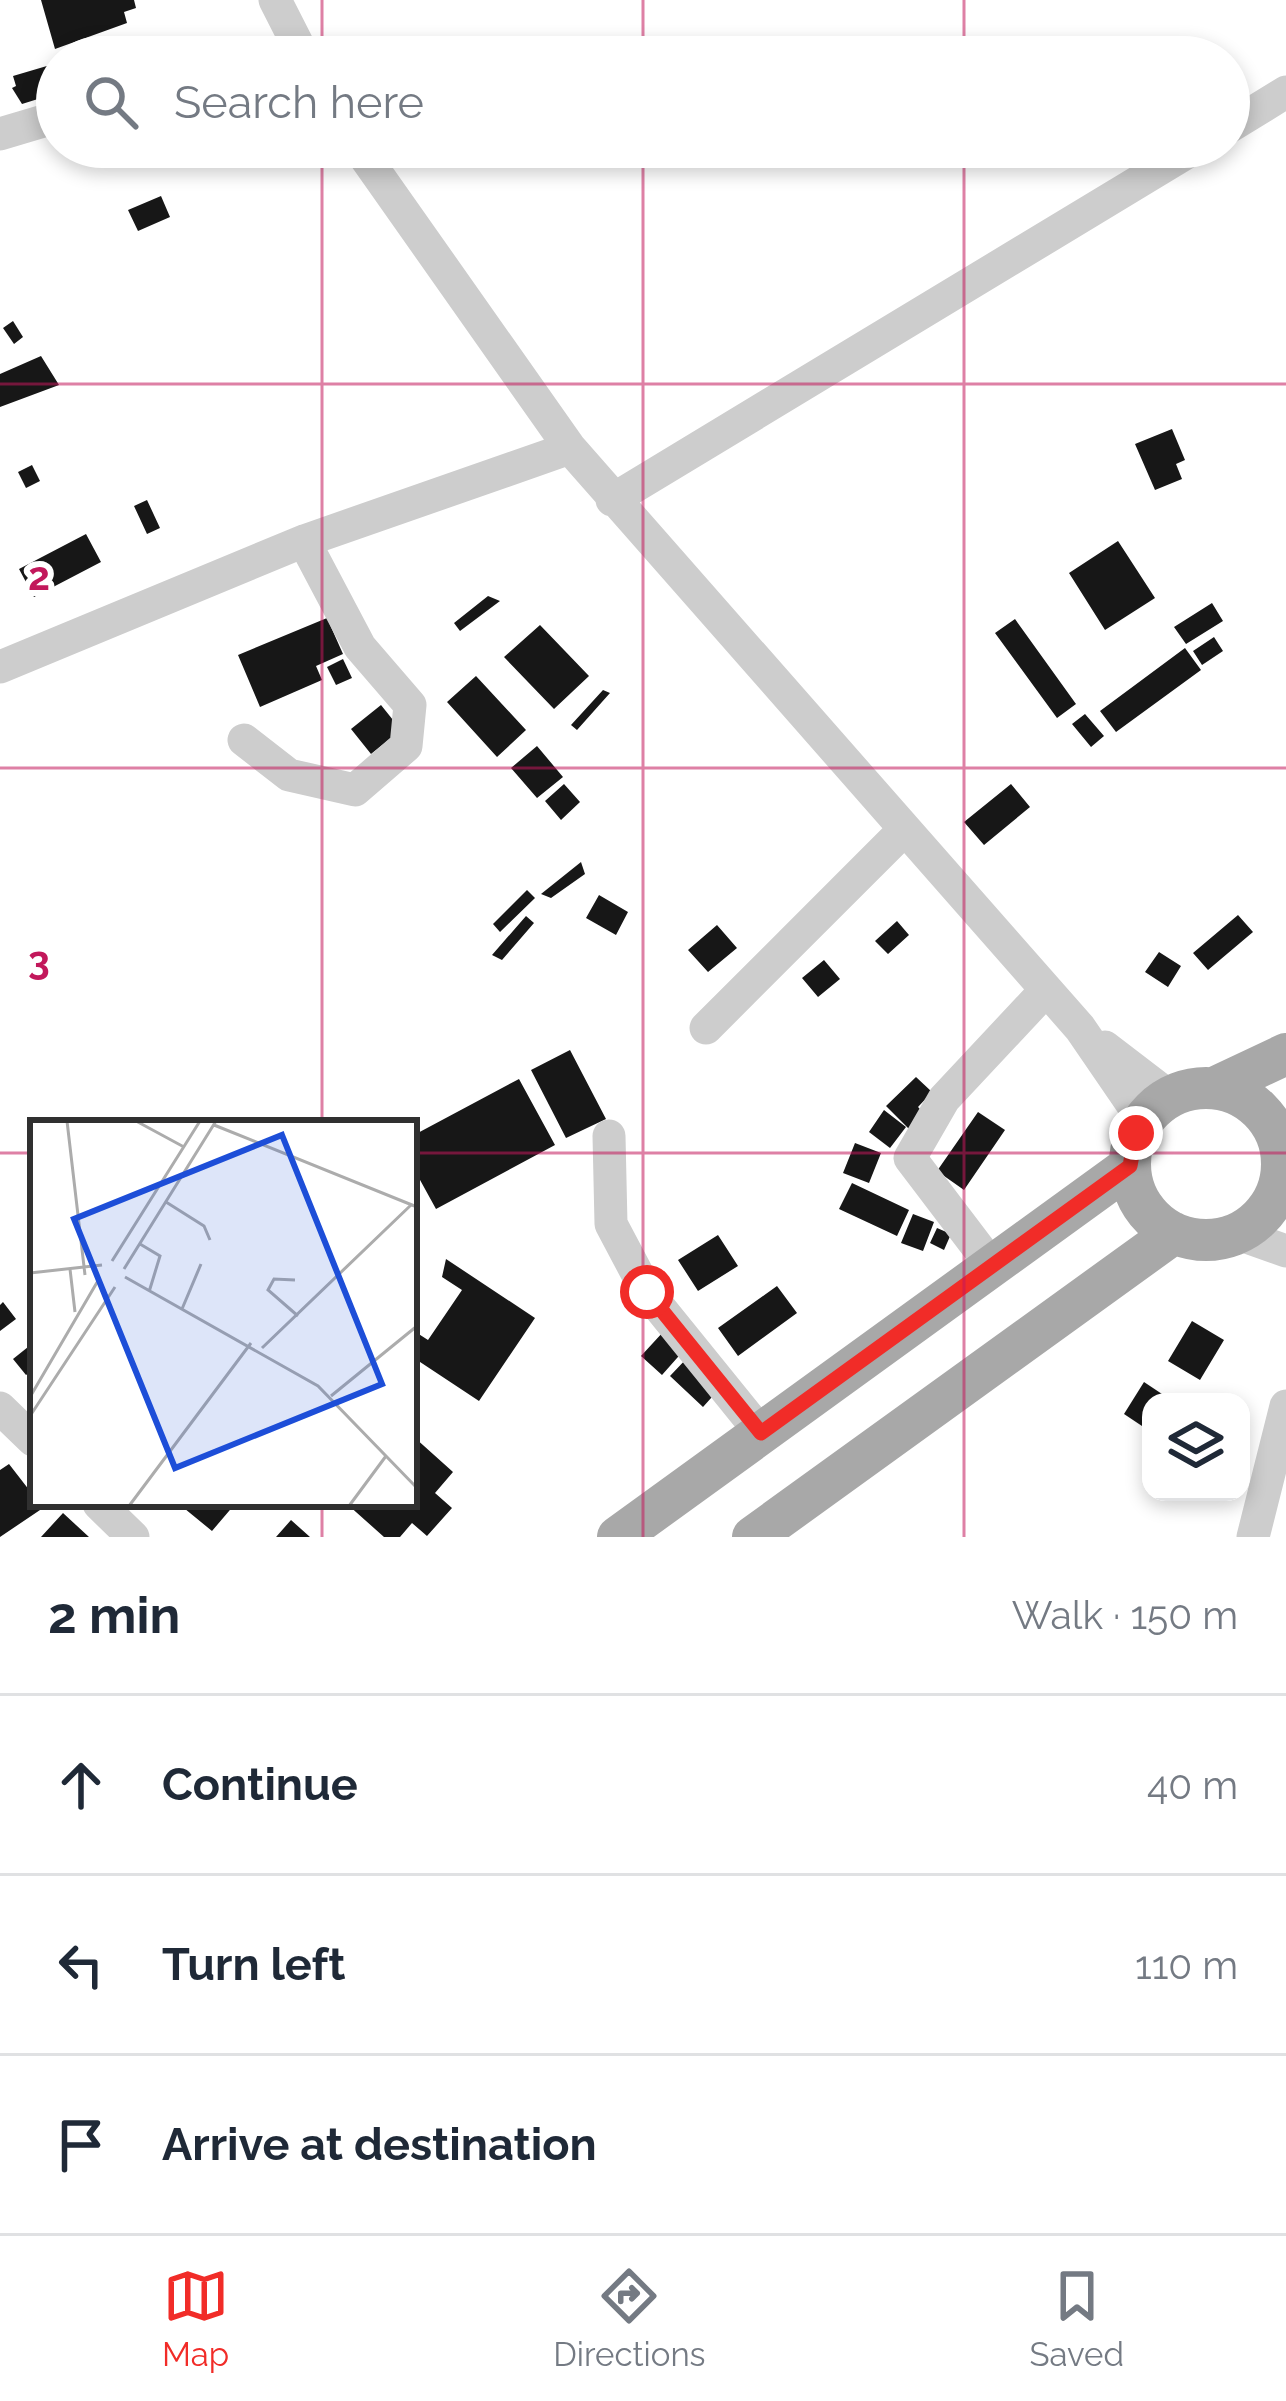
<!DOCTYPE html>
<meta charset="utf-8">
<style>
:root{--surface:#fff;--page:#f2f2f3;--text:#1f2937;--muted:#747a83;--line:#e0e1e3;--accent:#f12c28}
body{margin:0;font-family:Raleway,sans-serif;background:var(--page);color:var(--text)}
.controls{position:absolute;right:36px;bottom:36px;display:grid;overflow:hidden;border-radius:24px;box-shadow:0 6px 18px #0003}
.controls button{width:108px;height:108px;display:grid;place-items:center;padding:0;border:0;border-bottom:3px solid var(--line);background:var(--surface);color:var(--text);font:60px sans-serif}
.stop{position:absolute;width:36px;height:36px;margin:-27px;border:9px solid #f12c28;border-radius:50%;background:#fff}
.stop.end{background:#f12c28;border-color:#fff;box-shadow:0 3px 12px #0008}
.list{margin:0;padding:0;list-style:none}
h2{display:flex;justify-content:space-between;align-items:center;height:156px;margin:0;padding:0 48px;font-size:51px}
h2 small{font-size:39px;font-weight:400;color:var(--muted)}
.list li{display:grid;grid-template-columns:78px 1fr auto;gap:36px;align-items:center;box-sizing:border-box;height:180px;padding:0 48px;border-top:3px solid var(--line)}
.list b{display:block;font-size:45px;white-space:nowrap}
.list em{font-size:39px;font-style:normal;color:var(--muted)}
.icon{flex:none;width:66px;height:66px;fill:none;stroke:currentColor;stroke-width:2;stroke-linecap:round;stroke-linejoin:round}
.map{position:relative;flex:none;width:1286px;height:1537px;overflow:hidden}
.search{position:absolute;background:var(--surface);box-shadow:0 6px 18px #0003;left:36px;right:36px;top:36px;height:132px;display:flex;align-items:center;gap:30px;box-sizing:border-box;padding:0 42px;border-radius:66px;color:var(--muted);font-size:45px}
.sheet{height:696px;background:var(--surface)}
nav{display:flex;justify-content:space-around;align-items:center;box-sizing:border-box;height:168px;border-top:3px solid var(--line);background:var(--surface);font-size:33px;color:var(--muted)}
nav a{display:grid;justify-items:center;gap:6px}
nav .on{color:var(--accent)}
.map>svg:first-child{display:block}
</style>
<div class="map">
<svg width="1286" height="1537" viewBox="0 0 1286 1537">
<rect width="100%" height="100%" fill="#fff"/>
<path fill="#171717" d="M 41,0 L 134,0 L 136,8 L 124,12 L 127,23 L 55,49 Z
M 57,63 L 57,93 L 22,104 L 12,88 L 16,86 L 13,76 Z
M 161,196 L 170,217 L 138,231 L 128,210 Z
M 13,321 L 23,337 L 14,344 L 3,328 Z
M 41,356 L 59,385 L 0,407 L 0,374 Z
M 1172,429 L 1185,460 L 1176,464 L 1182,479 L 1155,490 L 1135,444 Z
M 32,465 L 40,481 L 26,488 L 18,472 Z
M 147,500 L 160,528 L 147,534 L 134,506 Z
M 86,534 L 101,562 L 34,597 L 19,569 Z
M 1118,541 L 1155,598 L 1105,630 L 1069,573 Z
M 488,596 L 500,601 L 460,631 L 454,623 Z
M 1212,603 L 1223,621 L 1186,644 L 1174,627 Z
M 327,618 L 343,654 L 316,666 L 322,680 L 260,707 L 238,655 Z
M 1015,619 L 1076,704 L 1057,718 L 995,633 Z
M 540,625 L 589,676 L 554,709 L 504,657 Z
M 1214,637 L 1223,651 L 1202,665 L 1193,651 Z
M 1185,648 L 1201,670 L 1116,732 L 1100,711 Z
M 343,659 L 352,678 L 336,685 L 327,667 Z
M 476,676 L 526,730 L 497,757 L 447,702 Z
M 603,690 L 610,693 L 577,730 L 571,725 Z
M 381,705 L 401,730 L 371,754 L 351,729 Z
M 1085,714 L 1104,736 L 1091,747 L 1072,724 Z
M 537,746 L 563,777 L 537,798 L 511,768 Z
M 564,784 L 580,802 L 561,820 L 545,801 Z
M 1011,784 L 1030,807 L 984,845 L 964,822 Z
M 581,862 L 585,874 L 551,898 L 541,894 Z
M 527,890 L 535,898 L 500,932 L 493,924 Z
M 599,895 L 628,912 L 616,935 L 586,918 Z
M 1238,915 L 1253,932 L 1208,970 L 1193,953 Z
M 526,916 L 534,923 L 502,960 L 492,955 Z
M 897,921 L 909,935 L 888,954 L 875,941 Z
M 717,925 L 737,948 L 708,972 L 688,950 Z
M 1159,952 L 1181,966 L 1168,987 L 1145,972 Z
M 824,960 L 840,979 L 818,997 L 802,978 Z
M 570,1050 L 606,1119 L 566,1138 L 531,1070 Z
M 916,1077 L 932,1092 L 918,1107 L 928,1117 L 912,1132 L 886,1106 Z
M 519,1079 L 555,1145 L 436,1209 L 414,1169 L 414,1135 Z
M 884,1110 L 906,1127 L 890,1148 L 869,1132 Z
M 978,1112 L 1005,1130 L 964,1190 L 937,1171 Z
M 855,1143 L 881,1153 L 869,1183 L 843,1173 Z
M 852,1183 L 909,1210 L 897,1236 L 839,1209 Z
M 913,1214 L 934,1222 L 923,1251 L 901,1243 Z
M 937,1228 L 951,1234 L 944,1250 L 930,1243 Z
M 718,1235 L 738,1266 L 698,1291 L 678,1260 Z
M 446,1259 L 535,1318 L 479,1401 L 414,1358 L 414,1331 L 428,1340 L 462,1290 L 442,1277 Z
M 777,1286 L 797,1313 L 738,1356 L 718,1328 Z
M 3,1302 L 16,1319 L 0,1331 L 0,1305 Z
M 1192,1321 L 1224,1340 L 1200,1380 L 1168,1361 Z
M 664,1331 L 685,1349 L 662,1375 L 641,1356 Z
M 33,1343 L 33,1370 L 26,1375 L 13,1359 Z
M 688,1357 L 720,1388 L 703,1407 L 670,1376 Z
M 1144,1382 L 1174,1402 L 1151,1402 L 1151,1432 L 1124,1414 Z
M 414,1437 L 453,1472 L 435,1493 L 452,1508 L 427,1536 L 412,1523 L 400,1537 L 384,1537 L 347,1504 L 414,1504 Z
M 9,1464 L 33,1495 L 33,1504 L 43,1508 L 0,1537 L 0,1470 Z
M 179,1504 L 235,1504 L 212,1531 Z
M 63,1513 L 89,1537 L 41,1537 Z
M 291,1520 L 310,1537 L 276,1537 Z"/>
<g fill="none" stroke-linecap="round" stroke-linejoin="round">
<path stroke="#cdcdcd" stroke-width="33" d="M 275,0 L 304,57
M 264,57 L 298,47
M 1229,127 L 1286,92
M 0,134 L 57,117
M 358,147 L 570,448 L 1080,1028 L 1143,1120
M 612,500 L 1196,147
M 0,667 L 304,541 L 570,448
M 244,740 L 289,775 L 355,790 L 406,746 L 410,705 L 360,647 L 304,541
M 706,1028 L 904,830
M 1105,1047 L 1169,1096
M 609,1136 L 611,1224 L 647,1292 L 761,1433
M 1283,1167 L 1286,1169
M 1238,1234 L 1286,1251
M 992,1266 L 910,1158 L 944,1099 L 1046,990
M 0,1408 L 33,1440
M 99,1504 L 133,1537
M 1253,1537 L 1286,1406"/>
<path stroke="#a8a8a8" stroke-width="42" d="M1130 1164a76 76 0 1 1 152 0a76 76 0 1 1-152 0Z
M 1214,1088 L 1286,1054
M 618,1537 L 1130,1166
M 753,1537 L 1174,1233"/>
</g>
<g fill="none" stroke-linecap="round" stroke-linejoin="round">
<path stroke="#f12c28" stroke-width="15" d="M 647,1292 L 761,1433 L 1130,1166 L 1136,1133"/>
</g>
<path fill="none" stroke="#c2185b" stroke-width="3" stroke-opacity="0.55" d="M 322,0 L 322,57M 643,0 L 643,57M 964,0 L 964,57M 322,147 L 322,1123M 643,147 L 643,1537M 964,147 L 964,1537M 0,384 L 1286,384M 0,768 L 1286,768M 0,1153 L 33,1153M 414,1153 L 1286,1153M 322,1504 L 322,1537"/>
<g transform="translate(30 1120)">
<rect width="387" height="387" fill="#fff"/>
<path fill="none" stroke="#acacac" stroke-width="3" d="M 37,1 L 55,155M 106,1 L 154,27M 184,5 L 387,87M 136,82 L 174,106 L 180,120M 110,124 L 130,136 L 119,172M 82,141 L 170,1M 40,149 L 45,192M 94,149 L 186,1M 0,153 L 72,145M 95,157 L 288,266 L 387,368M 265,160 L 244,159 L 238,170 L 268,196M 152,189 L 171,144M 232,228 L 381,85M 301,276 L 387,206M 0,277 L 69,159M 0,296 L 85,167M 99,386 L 221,223M 319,386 L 356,336"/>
<path fill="#1d4ed8" fill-opacity="0.15" stroke="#1d4ed8" stroke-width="6" d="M 252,15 L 352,264 L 145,348 L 44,99 Z"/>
<rect width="387" height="387" fill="none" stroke="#303030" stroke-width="6"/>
</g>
<g font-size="39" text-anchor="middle" font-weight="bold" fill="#c2185b" stroke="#fff" stroke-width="12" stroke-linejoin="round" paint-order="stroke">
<text x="39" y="590">2</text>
<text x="39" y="974">3</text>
</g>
</svg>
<div class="controls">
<button><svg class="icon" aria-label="layers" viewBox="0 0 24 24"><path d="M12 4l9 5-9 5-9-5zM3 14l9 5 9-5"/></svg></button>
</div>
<div class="stop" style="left:647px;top:1292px"></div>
<div class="stop end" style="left:1136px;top:1133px"></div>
<div class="search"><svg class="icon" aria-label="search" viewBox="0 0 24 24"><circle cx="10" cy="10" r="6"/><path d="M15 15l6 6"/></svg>Search here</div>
</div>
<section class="sheet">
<h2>2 min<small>Walk · 150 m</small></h2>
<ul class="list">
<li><svg class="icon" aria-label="ahead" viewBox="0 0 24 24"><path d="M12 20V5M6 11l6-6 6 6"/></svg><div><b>Continue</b></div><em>40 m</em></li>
<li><svg class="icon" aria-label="left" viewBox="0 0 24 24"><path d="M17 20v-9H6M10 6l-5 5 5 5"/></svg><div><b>Turn left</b></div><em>110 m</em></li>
<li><svg class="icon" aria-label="arrive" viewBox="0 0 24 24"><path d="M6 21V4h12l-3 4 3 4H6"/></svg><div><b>Arrive at destination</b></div></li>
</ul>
</section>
<nav>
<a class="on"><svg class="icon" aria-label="map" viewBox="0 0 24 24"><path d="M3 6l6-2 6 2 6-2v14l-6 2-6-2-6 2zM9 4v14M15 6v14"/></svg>Map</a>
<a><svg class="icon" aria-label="directions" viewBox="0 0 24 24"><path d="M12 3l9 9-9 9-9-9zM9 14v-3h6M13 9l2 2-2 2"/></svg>Directions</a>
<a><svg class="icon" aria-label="saved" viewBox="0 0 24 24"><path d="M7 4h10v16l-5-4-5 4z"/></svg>Saved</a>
</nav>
